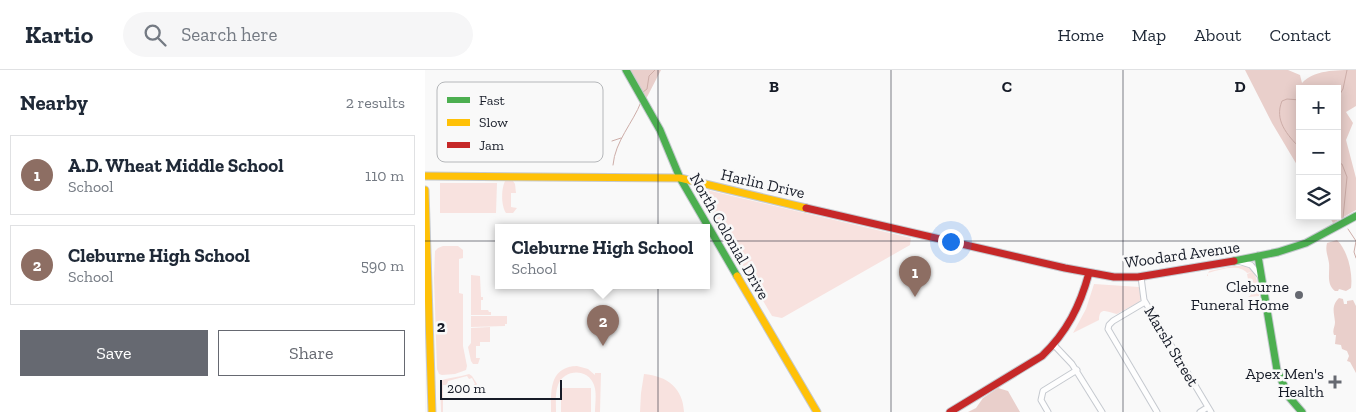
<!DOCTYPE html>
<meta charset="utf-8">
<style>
:root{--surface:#fff;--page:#f6f6f7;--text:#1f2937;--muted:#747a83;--line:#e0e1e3;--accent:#666971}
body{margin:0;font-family:"Zilla Slab",serif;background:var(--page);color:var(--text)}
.controls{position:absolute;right:15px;top:15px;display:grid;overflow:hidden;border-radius:0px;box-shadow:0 2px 12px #0003}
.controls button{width:45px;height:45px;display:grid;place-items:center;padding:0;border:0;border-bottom:1px solid var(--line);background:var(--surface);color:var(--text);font:25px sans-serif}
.scale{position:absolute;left:15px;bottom:12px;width:122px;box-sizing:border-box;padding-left:5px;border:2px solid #171c28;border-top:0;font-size:14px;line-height:18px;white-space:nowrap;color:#171c28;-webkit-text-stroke:4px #f9f9f9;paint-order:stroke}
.you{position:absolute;left:525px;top:171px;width:18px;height:18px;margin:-12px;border:4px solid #fff;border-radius:50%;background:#1a73e8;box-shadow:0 0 0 8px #1a73e833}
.badge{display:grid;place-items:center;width:32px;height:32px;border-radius:50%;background:var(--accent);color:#fff;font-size:16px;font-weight:700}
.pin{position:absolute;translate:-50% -41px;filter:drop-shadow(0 1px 2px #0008)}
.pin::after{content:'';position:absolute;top:26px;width:18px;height:15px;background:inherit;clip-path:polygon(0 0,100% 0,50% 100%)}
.popup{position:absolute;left:70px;top:154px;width:215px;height:65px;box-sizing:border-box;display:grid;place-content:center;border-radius:0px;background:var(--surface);filter:drop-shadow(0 1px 4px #0005);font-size:16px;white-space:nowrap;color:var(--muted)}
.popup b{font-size:19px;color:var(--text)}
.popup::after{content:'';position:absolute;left:50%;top:100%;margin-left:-10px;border:10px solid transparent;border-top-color:var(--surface)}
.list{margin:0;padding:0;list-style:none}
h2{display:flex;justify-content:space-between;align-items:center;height:65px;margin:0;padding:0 20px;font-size:21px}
h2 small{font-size:16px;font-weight:400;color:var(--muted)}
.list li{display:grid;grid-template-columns:32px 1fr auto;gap:15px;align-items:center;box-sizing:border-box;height:80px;margin:0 10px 10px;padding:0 10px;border:1px solid var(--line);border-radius:0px}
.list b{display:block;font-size:19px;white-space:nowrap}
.list p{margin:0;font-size:16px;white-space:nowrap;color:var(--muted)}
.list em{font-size:16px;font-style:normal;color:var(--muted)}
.actions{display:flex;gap:10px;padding:15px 20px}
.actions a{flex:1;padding:11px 0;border:1px solid var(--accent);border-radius:0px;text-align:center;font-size:18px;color:var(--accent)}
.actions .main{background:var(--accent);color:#fff}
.icon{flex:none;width:28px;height:28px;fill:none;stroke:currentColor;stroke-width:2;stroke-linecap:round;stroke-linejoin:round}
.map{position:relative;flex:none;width:931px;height:342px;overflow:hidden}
header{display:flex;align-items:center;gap:30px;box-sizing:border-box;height:70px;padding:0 25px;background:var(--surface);border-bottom:1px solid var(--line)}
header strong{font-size:24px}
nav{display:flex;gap:28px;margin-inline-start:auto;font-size:18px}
.search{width:350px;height:45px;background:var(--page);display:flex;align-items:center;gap:12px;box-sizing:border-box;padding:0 18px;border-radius:28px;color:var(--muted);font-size:19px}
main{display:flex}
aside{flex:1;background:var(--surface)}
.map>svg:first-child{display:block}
</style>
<header>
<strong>Kartio</strong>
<div class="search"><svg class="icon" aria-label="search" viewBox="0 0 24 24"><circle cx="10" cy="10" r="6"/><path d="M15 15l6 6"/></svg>Search here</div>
<nav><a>Home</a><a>Map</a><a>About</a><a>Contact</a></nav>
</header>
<main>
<aside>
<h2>Nearby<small>2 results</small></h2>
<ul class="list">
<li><span class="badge" style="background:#8d6e63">1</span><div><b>A.D. Wheat Middle School</b><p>School</p></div><em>110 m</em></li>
<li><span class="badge" style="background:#8d6e63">2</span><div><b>Cleburne High School</b><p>School</p></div><em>590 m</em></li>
</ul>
<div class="actions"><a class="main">Save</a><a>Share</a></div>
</aside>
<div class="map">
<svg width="931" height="342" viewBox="0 0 931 342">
<rect width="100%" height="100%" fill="#f9f9f9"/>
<path fill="#f8e2df" d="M 80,111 L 88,111 L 90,114 L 91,123 L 86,123 L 86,137 L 92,138 L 88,143 L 81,143 C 76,136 76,119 80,111 Z
M 15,113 L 72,113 L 71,143 L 15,143 Z
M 282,120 L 486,168 L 485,175 L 357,248 L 347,246 L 275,124 Z
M 18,176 L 33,176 L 38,180 L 38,188 L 34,189 L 34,223 L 38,224 L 38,276 L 42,296 L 41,300 L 30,304 L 17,305 L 14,304 L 12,299 L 9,208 L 10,181 L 13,178 Z
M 809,196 L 825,196 C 831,204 834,216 834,226 L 823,227 L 826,225 L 822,204 L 827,202 L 822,203 C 813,193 795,200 783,203 L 783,206 L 782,206 L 784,201 Z
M 46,205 L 55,206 L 56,227 L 58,227 L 58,230 L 56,230 L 56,240 L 63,240 L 64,242 L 66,242 L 66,245 L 46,245 Z
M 669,214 L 714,217 L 716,229 L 714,232 L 692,244 C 684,243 674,235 674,250 L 648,263 L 661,239 Z
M 46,246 L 82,246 L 82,254 L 80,254 L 80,256 L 46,257 Z
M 65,257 L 65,272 L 55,272 L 55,276 L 51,276 L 51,288 L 55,288 L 53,294 L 48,294 L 46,291 L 43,277 L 46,273 L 46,258 Z
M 152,296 L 163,299 L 170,305 L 170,303 L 176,303 L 175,342 L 170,342 C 170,334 172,323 169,315 C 163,298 139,299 133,315 C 130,323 131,334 131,342 L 126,342 C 126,321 124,297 152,296 Z
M 44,304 L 47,306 L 52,314 L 49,318 L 47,316 L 50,314 L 47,308 L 44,309 L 42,306 L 23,311 L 22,315 L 18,315 L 18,342 L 16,342 L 15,311 C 21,308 35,307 44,304 Z
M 219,304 C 242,306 258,318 259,342 L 215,342 L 216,323 Z
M 136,318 L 166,318 L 166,342 L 136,342 Z"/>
<path fill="#e9cfcb" d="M 204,0 L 236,0 L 221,29 Z
M 820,0 L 863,0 L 875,5 L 877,13 C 889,0 910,0 931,0 L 931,36 L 921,42 L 928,53 L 921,70 L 931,108 L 931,140 L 908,153 L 904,146 L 912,146 L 912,19 L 875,19 L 875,100 L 847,53 Z
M 912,170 C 923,181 928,203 926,218 L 921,221 L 914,219 L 913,221 L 910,221 C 901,214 905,203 904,193 C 903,186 900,181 902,173 Z
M 914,228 L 918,229 L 919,234 L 922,234 L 922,231 L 928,230 L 931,236 L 931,303 L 925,292 L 922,291 L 924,286 L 922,281 L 917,279 L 916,275 L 910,274 L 911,265 L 909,265 C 907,260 910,257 910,252 C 909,242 906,236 914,228 Z
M 573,318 L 583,321 L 595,342 L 543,342 L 551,338 L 558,328 Z"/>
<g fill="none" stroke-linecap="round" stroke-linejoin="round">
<path stroke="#cdada8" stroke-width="1" d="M 218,22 L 222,19 L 224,6 L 230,0
M 912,29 L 918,19 L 922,0
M 875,30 L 862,29 L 857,31 C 849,50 862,65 875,78
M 187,71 L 196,68
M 912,93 L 917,94 L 922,107 L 918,148
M 188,95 C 190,71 208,53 216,32
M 923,159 L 931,171 L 929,182 L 931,188"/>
<g stroke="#c5c9cf" stroke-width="7">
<path id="street" d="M 813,191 L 826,195 L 836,207
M 716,207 L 719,230 L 786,342
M 720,232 L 688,251 L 684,255 L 683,259 L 732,342
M 629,275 L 647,294 L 677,342
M 623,342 L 616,330 L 618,321 L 652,300
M 775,342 L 783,337"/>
</g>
<g stroke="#c5c9cf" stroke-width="9">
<path id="fast" d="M 201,0 L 235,60 L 255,108 L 312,206
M 833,186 L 852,300 L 864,327 L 877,342
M 809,191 L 853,182 L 881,173 L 931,146"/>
</g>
<g stroke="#c5c9cf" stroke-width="9">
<path id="slow" d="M 0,106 L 255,108 L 381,138
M 0,120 L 7,342
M 312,206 L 392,342"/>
</g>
<g stroke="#c5c9cf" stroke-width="9">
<path id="jam" d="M 381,138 L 640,198 L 689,207 L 713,207 L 809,191
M 525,342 L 617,286 C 642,262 655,236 664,203"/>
</g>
<use href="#street" stroke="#fefefe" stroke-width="5"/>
<use href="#fast" stroke="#4caf50" stroke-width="7"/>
<use href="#slow" stroke="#ffc107" stroke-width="7"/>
<use href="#jam" stroke="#c62828" stroke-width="7"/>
</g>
<path fill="none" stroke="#171c28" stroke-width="1" stroke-opacity="0.55" d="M 233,0 L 233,342M 466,0 L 466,342M 698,0 L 698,342M 0,171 L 931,171"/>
<g fill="#666971" stroke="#f9f9f9" stroke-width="2">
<circle cx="874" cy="225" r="5"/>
<path d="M907.5 304.5h5v5h5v5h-5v5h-5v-5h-5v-5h5z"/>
</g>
<g text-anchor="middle" stroke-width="5" stroke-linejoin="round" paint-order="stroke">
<g font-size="16" fill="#171c28" stroke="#f9f9f9">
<text transform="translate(338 113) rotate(13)" y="6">Harlin Drive</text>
<text transform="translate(305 166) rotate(60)" y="6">North Colonial Drive</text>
<text transform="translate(757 184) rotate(-8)" y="6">Woodard Avenue</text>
<text transform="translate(747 276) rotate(59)" y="6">Marsh Street</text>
</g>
<g font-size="16" fill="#171c28" stroke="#f9f9f9" text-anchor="end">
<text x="864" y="222">Cleburne<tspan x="864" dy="18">Funeral Home</tspan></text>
<text x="899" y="309">Apex Men's<tspan x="899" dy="18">Health</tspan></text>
</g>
</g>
<rect x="12" y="12" width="166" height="80" rx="8" fill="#f9f9f9" stroke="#b5b7ba" stroke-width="1"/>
<rect x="22" y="27" width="23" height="6" fill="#4caf50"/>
<rect x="22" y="49" width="23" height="7" fill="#ffc107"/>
<rect x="22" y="72" width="23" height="6" fill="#c62828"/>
<g font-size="14" fill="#171c28">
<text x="54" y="35">Fast</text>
<text x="54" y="57">Slow</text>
<text x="54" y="80">Jam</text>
</g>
<g font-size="16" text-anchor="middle" font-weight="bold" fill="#171c28" stroke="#f9f9f9" stroke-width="5" stroke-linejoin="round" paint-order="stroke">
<text x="349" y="22">B</text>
<text x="582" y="22">C</text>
<text x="815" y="22">D</text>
<text x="16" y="262">2</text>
</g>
</svg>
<div class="controls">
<button>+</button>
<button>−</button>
<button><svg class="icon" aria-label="layers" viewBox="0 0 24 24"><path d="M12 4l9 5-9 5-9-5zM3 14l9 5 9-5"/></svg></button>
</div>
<div class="scale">200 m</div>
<div class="you"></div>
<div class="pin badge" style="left:490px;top:227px;background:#8d6e63">1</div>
<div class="pin badge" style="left:178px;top:276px;background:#8d6e63">2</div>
<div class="popup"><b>Cleburne High School</b>School</div>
</div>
</main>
